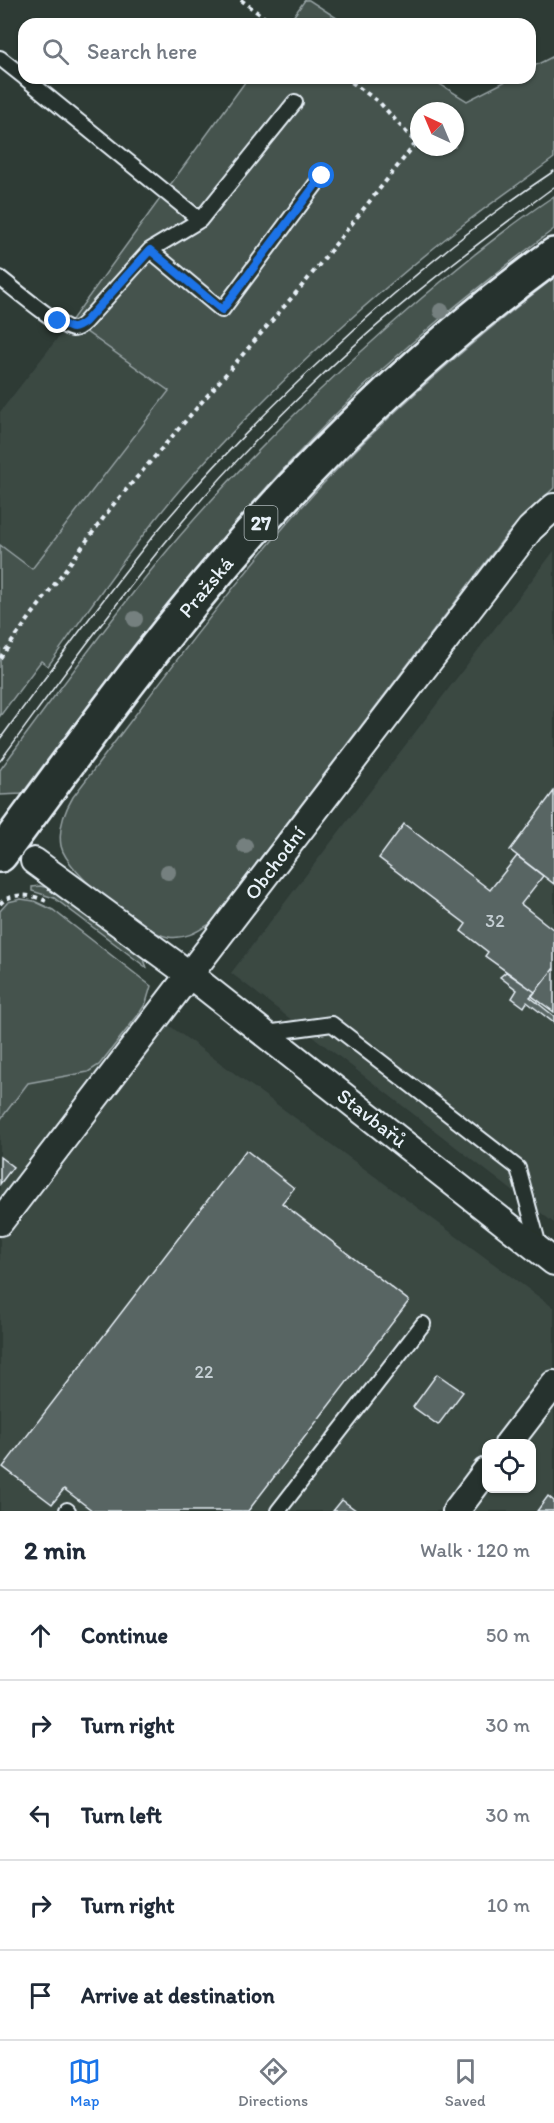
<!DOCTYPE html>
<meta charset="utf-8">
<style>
:root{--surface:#fff;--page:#f2f2f3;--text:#1f2937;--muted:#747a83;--line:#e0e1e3;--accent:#1a73e8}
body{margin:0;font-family:Itim,sans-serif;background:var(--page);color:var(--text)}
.controls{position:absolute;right:18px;bottom:18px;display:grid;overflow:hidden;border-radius:12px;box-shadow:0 2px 4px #0004}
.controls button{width:54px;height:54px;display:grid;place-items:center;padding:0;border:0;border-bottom:2px solid var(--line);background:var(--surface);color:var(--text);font:30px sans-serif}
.compass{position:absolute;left:410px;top:102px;width:54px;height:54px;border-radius:50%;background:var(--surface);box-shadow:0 2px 4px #0004;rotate:316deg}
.stop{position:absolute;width:18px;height:18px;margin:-14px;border:4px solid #1a73e8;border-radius:50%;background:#fff}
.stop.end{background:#1a73e8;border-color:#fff;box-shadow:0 2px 6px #0008}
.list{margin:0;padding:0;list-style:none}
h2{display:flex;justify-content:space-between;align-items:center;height:78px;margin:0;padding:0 24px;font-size:26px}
h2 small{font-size:20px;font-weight:400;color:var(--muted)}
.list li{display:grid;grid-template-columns:39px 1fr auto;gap:18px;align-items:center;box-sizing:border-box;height:90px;padding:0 24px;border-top:2px solid var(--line)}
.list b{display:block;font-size:22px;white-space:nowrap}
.list em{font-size:20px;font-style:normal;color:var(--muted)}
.icon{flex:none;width:33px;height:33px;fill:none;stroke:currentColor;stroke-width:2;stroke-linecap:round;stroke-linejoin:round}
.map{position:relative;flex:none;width:554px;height:1511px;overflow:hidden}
.search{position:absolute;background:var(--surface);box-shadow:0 2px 4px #0004;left:18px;right:18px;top:18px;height:66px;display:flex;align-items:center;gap:15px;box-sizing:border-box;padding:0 21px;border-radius:18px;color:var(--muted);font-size:22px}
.sheet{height:528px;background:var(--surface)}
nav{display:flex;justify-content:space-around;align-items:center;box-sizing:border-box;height:84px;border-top:2px solid var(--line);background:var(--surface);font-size:16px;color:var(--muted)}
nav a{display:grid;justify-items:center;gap:3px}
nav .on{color:var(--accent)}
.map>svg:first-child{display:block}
</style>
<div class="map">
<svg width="554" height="1511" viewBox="0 0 554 1511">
<rect width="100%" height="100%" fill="#2e3b35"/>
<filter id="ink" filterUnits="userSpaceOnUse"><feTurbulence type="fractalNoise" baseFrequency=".0167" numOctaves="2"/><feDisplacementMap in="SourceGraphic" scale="12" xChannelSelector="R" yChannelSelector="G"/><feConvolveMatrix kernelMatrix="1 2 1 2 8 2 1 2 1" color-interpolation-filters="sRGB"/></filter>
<g filter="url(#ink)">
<path fill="#3b4843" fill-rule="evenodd" d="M 71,321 L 169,390 L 32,570 L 0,545 L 0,412 Z
M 554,551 L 554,1223 L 231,973 Z
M 80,960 L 554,1308 L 554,1511 L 0,1511 L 0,1064 ZM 486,1444 L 532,1444 L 532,1488 L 486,1488 Z"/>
<path fill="#45524e" stroke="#96a2a3" stroke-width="1.5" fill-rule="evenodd" d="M 305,0 L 309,0 L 346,24 L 288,24 Z
M 554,56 L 554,158 C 518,185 480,210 445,239 C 354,312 268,391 190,478 C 138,537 94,602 48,666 L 41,661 L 0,716 L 0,545 L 32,569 L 169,391 L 71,321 L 248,78 L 430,78 L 467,101 L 512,78 L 530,78 L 530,68 ZM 419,111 L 455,111 L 455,147 L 419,147 Z
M 554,196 L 554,229 C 476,288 399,349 330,420 C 217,535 118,664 22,794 L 0,795 L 0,770 C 50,702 100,633 153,568 C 223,482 301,405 384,331 C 438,283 494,236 554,196 Z
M 554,278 L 554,488 L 524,515 L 504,538 L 211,923 C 198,931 185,940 168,937 C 141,932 67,873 61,846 C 58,828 64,812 73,797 C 138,712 202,624 271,542 C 354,444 452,356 554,278 Z
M 40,886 L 53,889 L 142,954 L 147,968 L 54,898 L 32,891 L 32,887 Z
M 21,899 L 34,901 L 53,910 L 151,986 L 146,1003 L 139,1014 L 99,1065 L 88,1072 L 28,1083 L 0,1120 L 0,911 L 8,902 Z"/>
<path fill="#596563" stroke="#e8f1f8" stroke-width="1.5" d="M 554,791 L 554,884 L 510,850 Z
M 404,824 L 490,890 L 517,856 L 543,876 L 521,904 L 554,930 L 554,968 L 535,992 L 485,956 L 488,952 L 461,931 L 466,924 L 379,858 Z
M 554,968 L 554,1012 L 532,996 Z
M 506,972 L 535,992 L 530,997 L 554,1016 L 554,1023 L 527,1002 L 524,1007 L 512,998 L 517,990 L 500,977 Z
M 246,1150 L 294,1188 L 282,1203 L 409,1301 L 248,1511 L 93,1511 L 64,1489 L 52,1504 L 3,1467 Z
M 0,1157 L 13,1167 L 0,1184 Z
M 437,1374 L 463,1392 L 438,1425 L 413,1407 Z
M 548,1496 L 554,1501 L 554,1511 L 537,1511 Z
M 342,1500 L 357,1511 L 333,1511 Z"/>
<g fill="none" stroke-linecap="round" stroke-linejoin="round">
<g stroke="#e8f1f8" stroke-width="18">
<path id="lane" d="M 0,58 L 24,77
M 25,78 L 200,220
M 150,250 L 222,310 L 322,176
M 0,278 C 13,288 60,328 73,329 C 78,329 82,325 85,322 L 150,250 L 200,220 L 295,102
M 266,1033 L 332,1024 L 518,1168 L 539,1246
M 67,1510 L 68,1511
M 278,1511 L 423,1324"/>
</g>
<g stroke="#e8f1f8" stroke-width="30">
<path id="street" d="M 34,861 L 190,975 L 554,1262
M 0,1222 L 530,529 L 554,507
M 508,1444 L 554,1384
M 456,1511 L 486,1471"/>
</g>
<g stroke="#e8f1f8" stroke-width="38">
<path id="primary" d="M 0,855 C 75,754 148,652 230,557 C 326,445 435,342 554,255"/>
</g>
<path stroke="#e8f1f8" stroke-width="4" stroke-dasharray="4.5 4.5" stroke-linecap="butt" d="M 241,0 L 273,24
M 0,658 L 113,505 L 307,280 L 416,143 L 380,103 L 346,78
M 0,904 C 10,892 32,894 46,901"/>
<use href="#lane" stroke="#26332d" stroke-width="14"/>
<use href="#street" stroke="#26332d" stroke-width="26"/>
<use href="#primary" stroke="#26332d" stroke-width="33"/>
<path stroke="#e8f1f8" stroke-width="1.5" d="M 0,739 C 50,671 100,602 153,536 C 208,470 269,408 332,350 C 401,285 474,224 554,171
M 0,761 C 54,688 107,614 164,544 C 209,488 260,435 312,385 C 387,312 470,249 554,187"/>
</g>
<g fill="#75807f">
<circle cx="441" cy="311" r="8"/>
<circle cx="135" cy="619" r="8"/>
<circle cx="245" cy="846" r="8"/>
<circle cx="168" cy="872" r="8"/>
</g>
</g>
<g fill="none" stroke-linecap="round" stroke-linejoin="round" filter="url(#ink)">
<path stroke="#1a73e8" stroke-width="8" d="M 58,321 C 71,328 72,332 85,322 L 150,250 L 222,310 L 322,176"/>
</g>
<g text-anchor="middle" stroke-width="4.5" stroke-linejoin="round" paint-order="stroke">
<g font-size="18" fill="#c4ced3">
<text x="495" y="927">32</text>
<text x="204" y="1378">22</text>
</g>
<rect fill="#26332d" stroke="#aeb8bb" stroke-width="1.5" x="244.5" y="506" width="33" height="34" rx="4.5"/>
<g font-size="20" font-weight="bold" fill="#e8f1f8">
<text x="261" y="530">27</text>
</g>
<g font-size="21" fill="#e8f1f8" stroke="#26332d">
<text transform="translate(206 587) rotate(-50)" y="7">Pražská</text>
<text transform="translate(275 863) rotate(-53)" y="7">Obchodní</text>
<text transform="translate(372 1118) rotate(38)" y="7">Stavbařů</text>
</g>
</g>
</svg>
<div class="controls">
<button><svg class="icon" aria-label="locate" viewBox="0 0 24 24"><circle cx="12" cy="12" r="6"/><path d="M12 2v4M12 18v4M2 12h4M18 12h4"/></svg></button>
</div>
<svg class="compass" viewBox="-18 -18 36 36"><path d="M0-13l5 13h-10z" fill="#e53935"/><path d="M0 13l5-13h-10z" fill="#747a83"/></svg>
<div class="stop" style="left:322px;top:176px"></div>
<div class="stop end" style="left:58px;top:321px"></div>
<div class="search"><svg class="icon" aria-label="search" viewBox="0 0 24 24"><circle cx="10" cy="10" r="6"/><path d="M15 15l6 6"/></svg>Search here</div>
</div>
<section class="sheet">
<h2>2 min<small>Walk · 120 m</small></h2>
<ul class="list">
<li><svg class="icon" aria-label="ahead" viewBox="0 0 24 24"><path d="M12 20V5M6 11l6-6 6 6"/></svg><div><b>Continue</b></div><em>50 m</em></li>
<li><svg class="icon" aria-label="right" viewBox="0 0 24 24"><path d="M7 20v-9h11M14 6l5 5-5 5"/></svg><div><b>Turn right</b></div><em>30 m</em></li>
<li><svg class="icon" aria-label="left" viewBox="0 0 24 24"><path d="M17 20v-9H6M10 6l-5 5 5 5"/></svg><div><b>Turn left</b></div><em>30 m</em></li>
<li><svg class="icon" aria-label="right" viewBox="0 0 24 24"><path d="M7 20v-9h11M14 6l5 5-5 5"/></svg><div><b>Turn right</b></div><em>10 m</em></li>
<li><svg class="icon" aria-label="arrive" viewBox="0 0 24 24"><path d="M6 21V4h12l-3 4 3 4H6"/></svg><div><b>Arrive at destination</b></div></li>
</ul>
</section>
<nav>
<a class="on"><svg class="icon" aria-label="map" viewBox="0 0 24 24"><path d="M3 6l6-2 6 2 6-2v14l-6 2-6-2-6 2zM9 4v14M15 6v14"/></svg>Map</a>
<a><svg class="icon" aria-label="directions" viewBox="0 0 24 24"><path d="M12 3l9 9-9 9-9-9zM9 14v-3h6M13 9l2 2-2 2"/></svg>Directions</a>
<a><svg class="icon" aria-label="saved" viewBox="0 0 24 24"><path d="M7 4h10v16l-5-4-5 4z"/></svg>Saved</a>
</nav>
